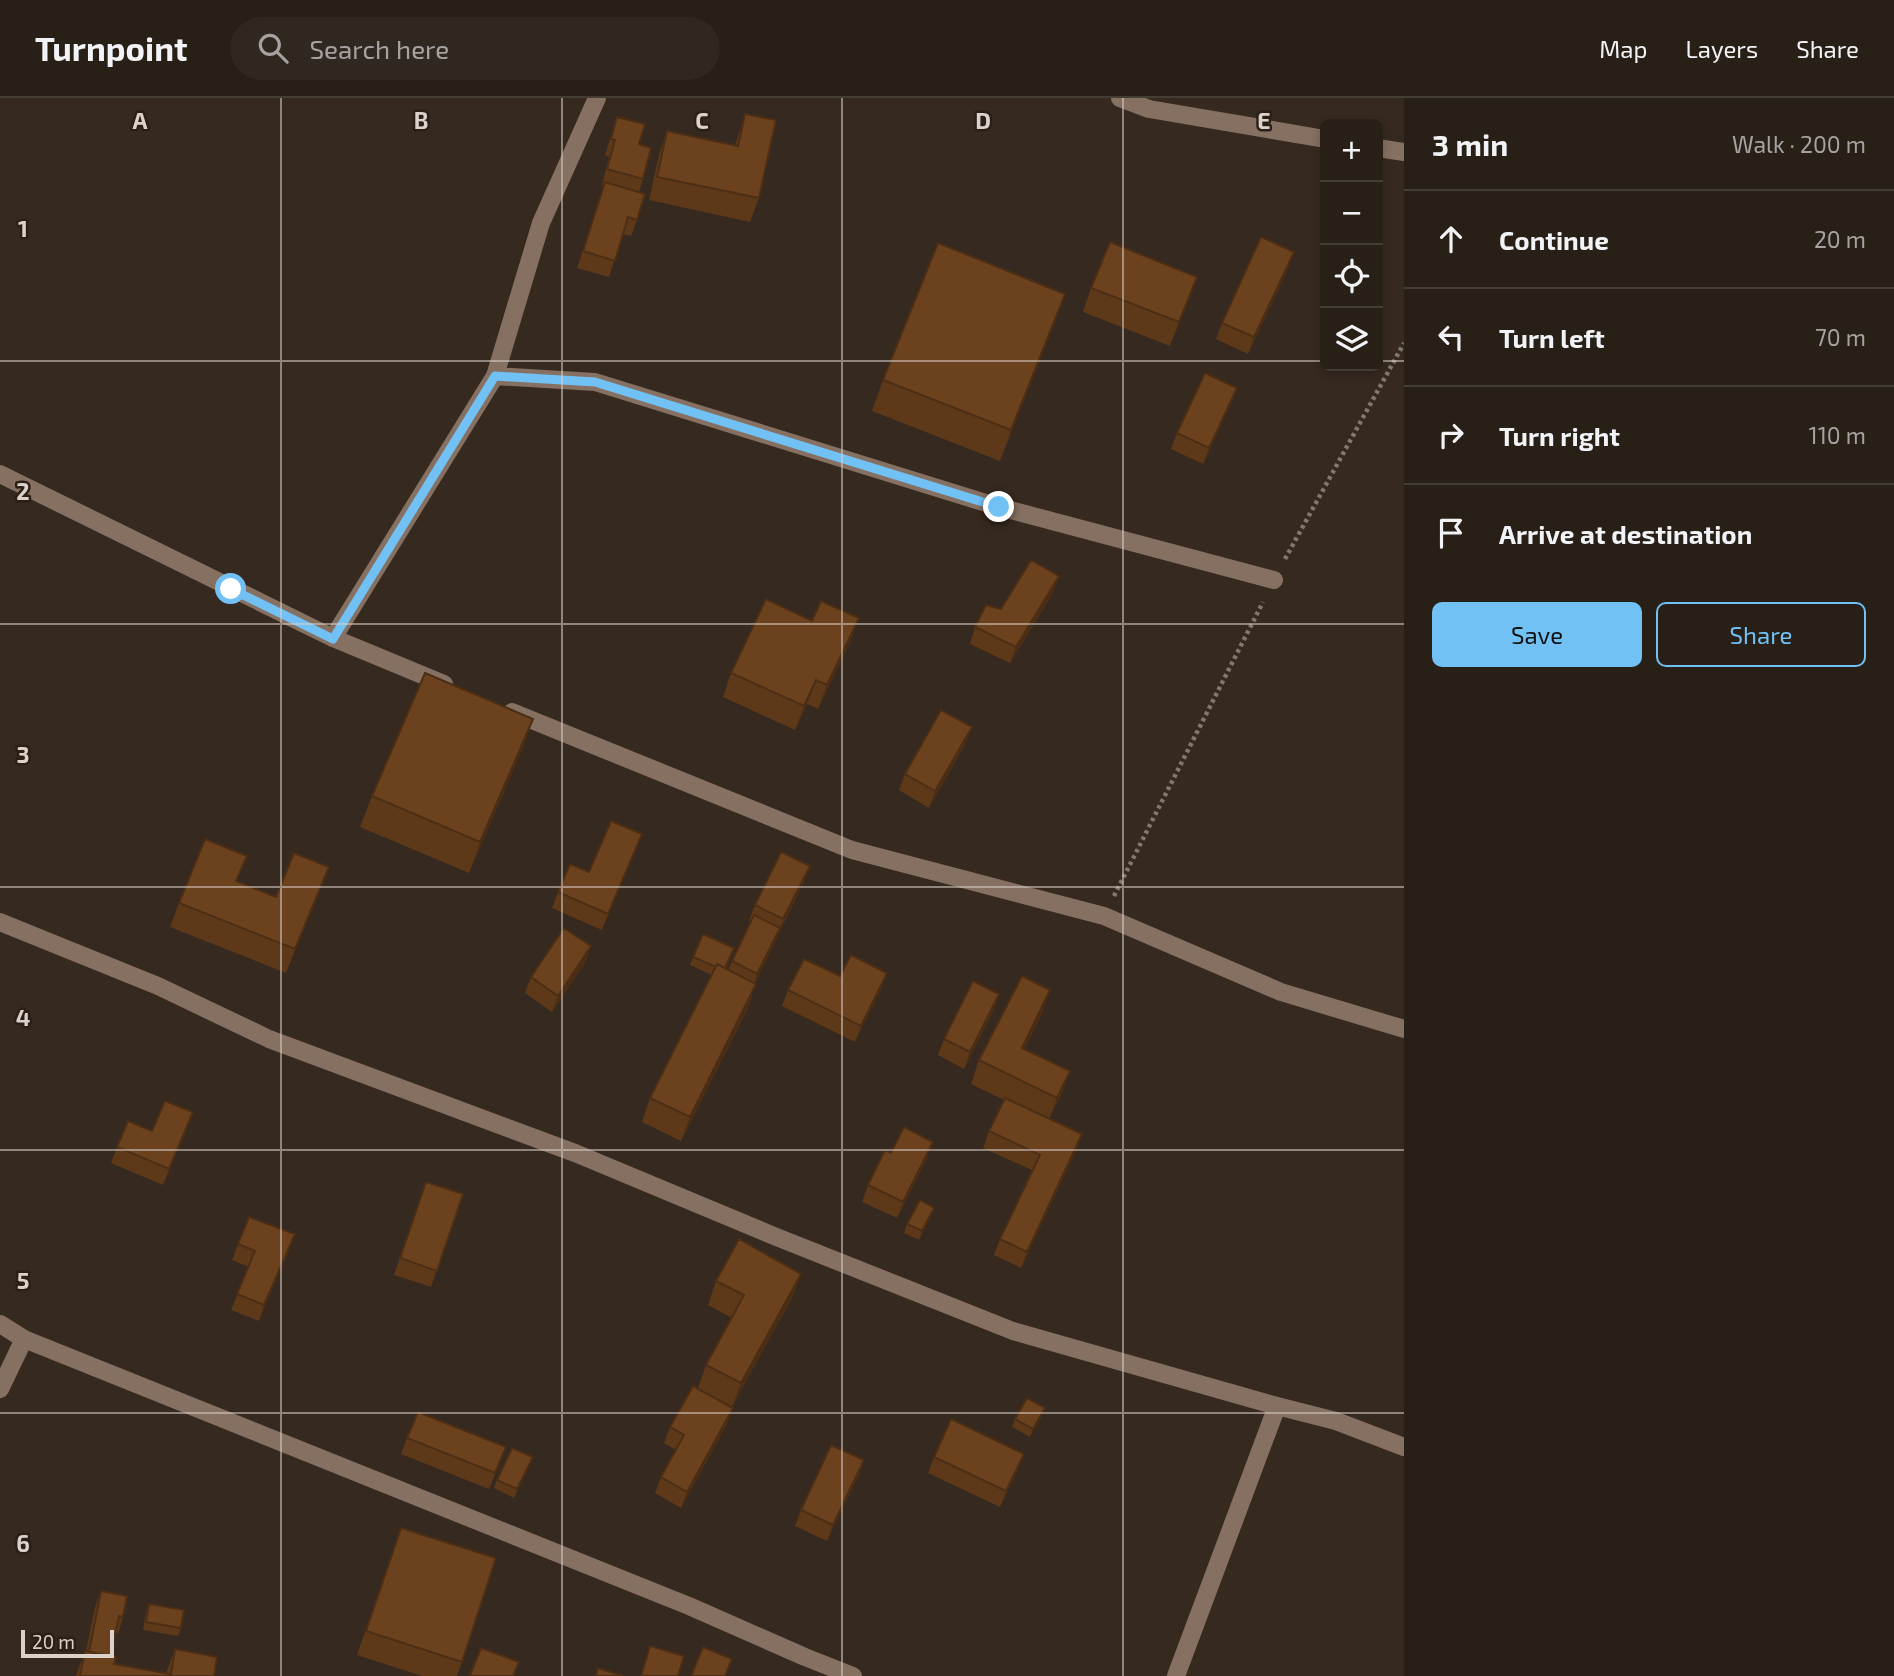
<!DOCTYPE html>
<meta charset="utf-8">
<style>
:root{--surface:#281f17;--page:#302720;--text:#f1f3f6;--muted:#a5a2a1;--line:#443d36;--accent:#72c1f5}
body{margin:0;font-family:"Exo 2",sans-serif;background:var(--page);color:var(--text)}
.controls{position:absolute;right:21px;top:21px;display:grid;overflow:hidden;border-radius:10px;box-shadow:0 4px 10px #0003}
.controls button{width:63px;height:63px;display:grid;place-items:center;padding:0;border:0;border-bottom:2px solid var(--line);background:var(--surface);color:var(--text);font:35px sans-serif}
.scale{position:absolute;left:21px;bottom:18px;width:93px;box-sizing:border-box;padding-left:7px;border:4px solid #dad2cb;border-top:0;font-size:19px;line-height:24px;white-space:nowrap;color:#dad2cb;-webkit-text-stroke:5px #2c1f15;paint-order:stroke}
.stop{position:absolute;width:21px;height:21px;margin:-16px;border:5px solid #72c1f5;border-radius:50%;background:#fff}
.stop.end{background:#72c1f5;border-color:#fff;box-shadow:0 2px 7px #0008}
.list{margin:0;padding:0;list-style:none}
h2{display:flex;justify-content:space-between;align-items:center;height:91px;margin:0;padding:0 28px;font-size:30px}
h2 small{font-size:23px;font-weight:400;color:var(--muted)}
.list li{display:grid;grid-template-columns:46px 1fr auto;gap:21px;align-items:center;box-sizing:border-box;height:98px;padding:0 28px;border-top:2px solid var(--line)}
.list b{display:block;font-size:26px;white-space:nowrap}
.list em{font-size:23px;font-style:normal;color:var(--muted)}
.actions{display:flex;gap:14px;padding:21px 28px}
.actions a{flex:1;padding:16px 0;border:2px solid var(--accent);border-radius:10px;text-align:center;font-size:24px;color:var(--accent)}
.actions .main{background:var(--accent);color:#111}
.icon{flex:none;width:38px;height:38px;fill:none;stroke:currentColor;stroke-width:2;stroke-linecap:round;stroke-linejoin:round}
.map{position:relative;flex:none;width:1404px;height:1578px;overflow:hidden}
header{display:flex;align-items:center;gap:42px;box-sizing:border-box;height:98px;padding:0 35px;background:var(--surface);border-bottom:2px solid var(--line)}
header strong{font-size:33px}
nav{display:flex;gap:38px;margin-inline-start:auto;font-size:24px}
.search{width:490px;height:63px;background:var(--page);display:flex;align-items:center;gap:18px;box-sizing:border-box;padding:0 24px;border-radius:38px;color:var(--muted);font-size:26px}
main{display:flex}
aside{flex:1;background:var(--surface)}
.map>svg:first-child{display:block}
</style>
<header>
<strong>Turnpoint</strong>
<div class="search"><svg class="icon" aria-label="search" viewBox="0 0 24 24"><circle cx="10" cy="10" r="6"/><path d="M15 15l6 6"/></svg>Search here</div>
<nav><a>Map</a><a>Layers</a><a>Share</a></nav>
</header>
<main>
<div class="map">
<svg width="1404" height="1578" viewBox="0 0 1404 1578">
<rect width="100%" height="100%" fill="#36291f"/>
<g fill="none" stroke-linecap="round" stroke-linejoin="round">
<path stroke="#837870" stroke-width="4.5" stroke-dasharray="3.5 3.5" stroke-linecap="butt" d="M 1285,461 L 1404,245
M 1114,798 L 1263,504"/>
<path stroke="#857061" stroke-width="18" d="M 1120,0 L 1149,11 L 1325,41
M 1378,50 L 1404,54
M 495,278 L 595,284 L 999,409 L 1274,482
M 0,376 L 333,540 L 444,586
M 333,540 L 495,278 L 541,125 L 597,0
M 512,614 L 852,752 L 1104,818 L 1281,894 L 1404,931
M 0,824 L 158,888 L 269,941 L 575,1055 L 774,1138 L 1013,1233 L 1277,1308 L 1336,1323 L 1404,1349
M 0,1226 L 24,1241 L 689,1508 L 805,1559 L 853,1578
M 0,1291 L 24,1241
M 1176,1578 L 1277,1308"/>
</g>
<path fill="#5d391a" d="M 745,16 L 759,100 L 750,124 L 649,102 L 659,57 L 667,33 L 735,48 Z
M 617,19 L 639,46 L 643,81 L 639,94 L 637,122 L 631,138 L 623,136 L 609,179 L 577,170 L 604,88 L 602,87 L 609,59 L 605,57 Z
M 1288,171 L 1248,256 L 1216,241 L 1222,225 Z
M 1197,179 L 1170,248 L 1083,214 L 1091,190 Z
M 1054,227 L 1000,363 L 872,313 L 883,282 Z
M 1237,290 L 1231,306 L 1203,366 L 1171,351 L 1177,335 Z
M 1053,495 L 1010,565 L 970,546 L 975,529 L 1001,511 Z
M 859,520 L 850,544 L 818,611 L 807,606 L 795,632 L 723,599 L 731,575 L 812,523 Z
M 533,621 L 522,652 L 469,775 L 360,729 L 372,698 Z
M 966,645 L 929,710 L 899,692 L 905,676 Z
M 642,736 L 602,832 L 552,810 L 558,794 Z
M 810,768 L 804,784 L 755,885 L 748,910 L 681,1043 L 642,1024 L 650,1000 L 712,877 L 690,867 L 693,859 L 734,850 L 726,871 L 728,872 L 751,824 L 749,823 L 755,807 Z
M 237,783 L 276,799 L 320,793 L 286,875 L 170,829 L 179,805 Z
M 591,848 L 585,865 L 552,914 L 525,895 L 531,879 Z
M 887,875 L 881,891 L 855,944 L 782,908 L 788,892 L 840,878 Z
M 999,896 L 994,912 L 964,971 L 938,957 L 944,941 Z
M 1042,916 L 1024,951 L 1070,973 L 1061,997 L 1049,1021 L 1082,1036 L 1076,1053 L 1021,1170 L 994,1157 L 1000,1141 L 1032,1072 L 983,1050 L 989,1033 L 1004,1002 L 971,986 L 979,962 Z
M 187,1031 L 163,1087 L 111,1065 L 117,1049 L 152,1033 Z
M 891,1055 L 927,1060 L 897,1120 L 862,1104 L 868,1087 Z
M 426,1084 L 463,1096 L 431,1189 L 394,1177 Z
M 931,1118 L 919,1142 L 904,1135 L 907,1126 Z
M 238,1146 L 289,1152 L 259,1223 L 231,1212 L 249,1169 L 232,1162 Z
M 801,1176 L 792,1200 L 732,1309 L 733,1310 L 727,1326 L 681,1410 L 655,1395 L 661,1379 L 676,1352 L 664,1345 L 670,1329 L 698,1290 L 706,1267 L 732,1220 L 708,1207 L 716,1183 Z
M 1045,1310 L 1042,1318 L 1030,1339 L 1012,1329 L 1015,1321 Z
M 407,1340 L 500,1365 L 489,1391 L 401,1356 Z
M 934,1359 L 1018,1372 L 1000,1409 L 928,1375 Z
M 864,1362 L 858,1379 L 827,1443 L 795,1428 L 801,1412 Z
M 530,1367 L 514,1400 L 494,1390 L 497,1382 Z
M 401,1430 L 462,1564 L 457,1578 L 422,1578 L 357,1557 Z
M 101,1493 L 123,1519 L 118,1536 L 116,1535 L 111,1558 L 114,1566 L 166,1575 L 175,1551 L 214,1578 L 80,1578 L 86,1554 L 95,1509 Z
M 149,1506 L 181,1530 L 178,1538 L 143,1532 L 146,1514 Z
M 85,1553 L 80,1578 L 76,1578 Z"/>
<path fill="#4c2e15" d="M 1294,154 L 1288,171 L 1248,256 L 1254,239 Z
M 1197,179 L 1189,203 L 1170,248 L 1179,224 Z
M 1065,196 L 1054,227 L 1000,363 L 1011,332 Z
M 1237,290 L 1231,306 L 1203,366 L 1209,350 Z
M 1059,478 L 1053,495 L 1010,565 L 1016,549 Z
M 859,520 L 850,544 L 818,611 L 827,587 Z
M 816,582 L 807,606 L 795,632 L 804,608 Z
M 533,621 L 522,652 L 469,775 L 480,744 Z
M 972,629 L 966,645 L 929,710 L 935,693 Z
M 642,736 L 636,752 L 602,832 L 608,816 Z
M 810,768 L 804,784 L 752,892 L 757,876 Z
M 329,769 L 320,793 L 286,875 L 295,851 Z
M 591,848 L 585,865 L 552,914 L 558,898 Z
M 887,875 L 881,891 L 855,944 L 861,928 Z
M 756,886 L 748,910 L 681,1043 L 690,1019 Z
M 1050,892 L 1042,916 L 1013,974 L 1022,950 Z
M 999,896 L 994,912 L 964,971 L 970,954 Z
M 1070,973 L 1061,997 L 1048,1024 L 1057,1000 Z
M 193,1014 L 187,1031 L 163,1087 L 169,1071 Z
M 1082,1036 L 1076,1053 L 1021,1170 L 1027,1154 Z
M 933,1044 L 927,1060 L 897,1120 L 903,1104 Z
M 934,1110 L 931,1118 L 919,1142 L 922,1133 Z
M 295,1136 L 289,1152 L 259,1223 L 264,1207 Z
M 801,1176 L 792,1200 L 732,1309 L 741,1285 Z
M 733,1310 L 727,1326 L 681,1410 L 687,1394 Z
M 1045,1310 L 1042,1318 L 1030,1339 L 1033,1331 Z
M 1024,1356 L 1018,1372 L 1000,1409 L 1006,1393 Z
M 864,1362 L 858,1379 L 827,1443 L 833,1427 Z"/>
<path fill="#6c421e" stroke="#4c2e15" stroke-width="2" d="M 745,16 L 776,22 L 759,100 L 657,79 L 667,33 L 738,48 Z
M 617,19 L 645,26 L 639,46 L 651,50 L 643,81 L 607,71 L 615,42 L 611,41 Z
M 605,84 L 645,96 L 637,122 L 628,119 L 615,163 L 583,153 Z
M 1261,139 L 1294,154 L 1254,239 L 1222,225 Z
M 1110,144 L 1197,179 L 1179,224 L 1091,190 Z
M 938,145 L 1065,196 L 1011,332 L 883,282 Z
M 1205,275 L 1237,290 L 1209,350 L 1177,335 Z
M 1031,462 L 1059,478 L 1016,549 L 975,529 L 986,507 L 1001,511 Z
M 766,501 L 812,523 L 821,503 L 859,520 L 827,587 L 816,582 L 804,608 L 731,575 Z
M 425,575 L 533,621 L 480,744 L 372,698 Z
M 941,612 L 972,629 L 935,693 L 905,676 Z
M 611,723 L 642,736 L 608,816 L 558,794 L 570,766 L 589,774 Z
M 205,741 L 247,758 L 236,783 L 276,799 L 294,755 L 329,769 L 295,851 L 179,805 Z
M 781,754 L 810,768 L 783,821 L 755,807 Z
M 754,817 L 780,830 L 757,876 L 732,863 Z
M 564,830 L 591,848 L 558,898 L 531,879 Z
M 703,836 L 734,850 L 725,870 L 717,866 L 716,869 L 693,859 Z
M 851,857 L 887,875 L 861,928 L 788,892 L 804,861 L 840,878 Z
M 717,866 L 756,886 L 690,1019 L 650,1000 Z
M 1022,878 L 1050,892 L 1022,950 L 1070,973 L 1057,1000 L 979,962 Z
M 973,883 L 999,896 L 970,954 L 944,941 Z
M 1005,1000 L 1082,1036 L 1027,1154 L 1000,1141 L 1040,1057 L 989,1033 Z
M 165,1003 L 193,1014 L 169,1071 L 117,1049 L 128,1023 L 152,1033 Z
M 904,1029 L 933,1044 L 903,1104 L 868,1087 L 885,1052 L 891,1055 Z
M 426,1084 L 463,1096 L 437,1173 L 400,1160 Z
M 920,1102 L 934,1110 L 922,1133 L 907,1126 Z
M 249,1119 L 295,1136 L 264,1207 L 237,1196 L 255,1153 L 238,1146 Z
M 739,1141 L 801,1176 L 741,1285 L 706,1267 L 744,1197 L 716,1183 Z
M 693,1288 L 733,1310 L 687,1394 L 661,1379 L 684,1337 L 670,1329 Z
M 1027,1300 L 1045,1310 L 1033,1331 L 1015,1321 Z
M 418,1314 L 506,1349 L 495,1375 L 407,1340 Z
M 951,1321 L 1024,1356 L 1006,1393 L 934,1359 Z
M 831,1347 L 864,1362 L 833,1427 L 801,1412 Z
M 512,1350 L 533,1359 L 517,1391 L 497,1382 Z
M 401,1430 L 496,1460 L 462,1564 L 366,1533 Z
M 101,1493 L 127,1498 L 123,1519 L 119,1518 L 111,1558 L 89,1554 Z
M 149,1506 L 184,1512 L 181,1530 L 146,1524 Z
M 650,1548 L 684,1558 L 678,1578 L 641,1578 Z
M 703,1549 L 732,1561 L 725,1578 L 691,1578 Z
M 481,1550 L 519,1564 L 513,1578 L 473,1578 L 470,1577 Z
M 175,1551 L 217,1559 L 214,1578 L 80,1578 L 85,1553 L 116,1559 L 114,1566 L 171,1576 Z
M 598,1570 L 623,1578 L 596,1578 Z"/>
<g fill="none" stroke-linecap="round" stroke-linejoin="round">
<path stroke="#72c1f5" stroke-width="9" d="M 231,491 L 333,541 L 495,278 L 595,284 L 999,409"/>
</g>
<path fill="none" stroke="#dad2cb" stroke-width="2" stroke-opacity="0.55" d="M 281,0 L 281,1578M 562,0 L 562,1578M 842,0 L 842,1578M 1123,0 L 1123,1578M 0,263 L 1325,263M 1378,263 L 1404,263M 0,526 L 1404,526M 0,789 L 1404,789M 0,1052 L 1404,1052M 0,1315 L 1404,1315"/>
<g font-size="23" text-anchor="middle" font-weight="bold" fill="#dad2cb" stroke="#2c1f15" stroke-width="5" stroke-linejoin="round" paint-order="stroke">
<text x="140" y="31">A</text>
<text x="421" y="31">B</text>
<text x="702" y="31">C</text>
<text x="983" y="31">D</text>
<text x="1264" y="31">E</text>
<text x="23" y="139">1</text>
<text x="23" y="402">2</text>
<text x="23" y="665">3</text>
<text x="23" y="928">4</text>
<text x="23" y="1191">5</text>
<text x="23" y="1454">6</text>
</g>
</svg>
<div class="controls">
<button>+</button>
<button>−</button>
<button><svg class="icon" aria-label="locate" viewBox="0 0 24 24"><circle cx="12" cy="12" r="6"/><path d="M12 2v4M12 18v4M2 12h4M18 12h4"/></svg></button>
<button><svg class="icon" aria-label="layers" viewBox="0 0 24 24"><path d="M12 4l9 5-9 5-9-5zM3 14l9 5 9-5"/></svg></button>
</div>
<div class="scale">20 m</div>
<div class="stop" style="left:231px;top:491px"></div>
<div class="stop end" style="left:999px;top:409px"></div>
</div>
<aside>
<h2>3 min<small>Walk · 200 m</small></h2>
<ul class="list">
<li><svg class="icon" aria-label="ahead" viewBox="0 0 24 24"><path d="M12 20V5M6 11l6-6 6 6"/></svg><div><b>Continue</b></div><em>20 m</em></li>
<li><svg class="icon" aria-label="left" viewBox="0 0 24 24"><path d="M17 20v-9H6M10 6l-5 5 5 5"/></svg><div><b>Turn left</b></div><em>70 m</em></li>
<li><svg class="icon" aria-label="right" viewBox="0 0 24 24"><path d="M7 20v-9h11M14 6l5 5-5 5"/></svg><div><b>Turn right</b></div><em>110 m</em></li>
<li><svg class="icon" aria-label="arrive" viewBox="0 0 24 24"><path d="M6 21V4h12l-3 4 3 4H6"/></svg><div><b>Arrive at destination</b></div></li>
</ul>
<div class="actions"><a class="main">Save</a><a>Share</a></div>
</aside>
</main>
